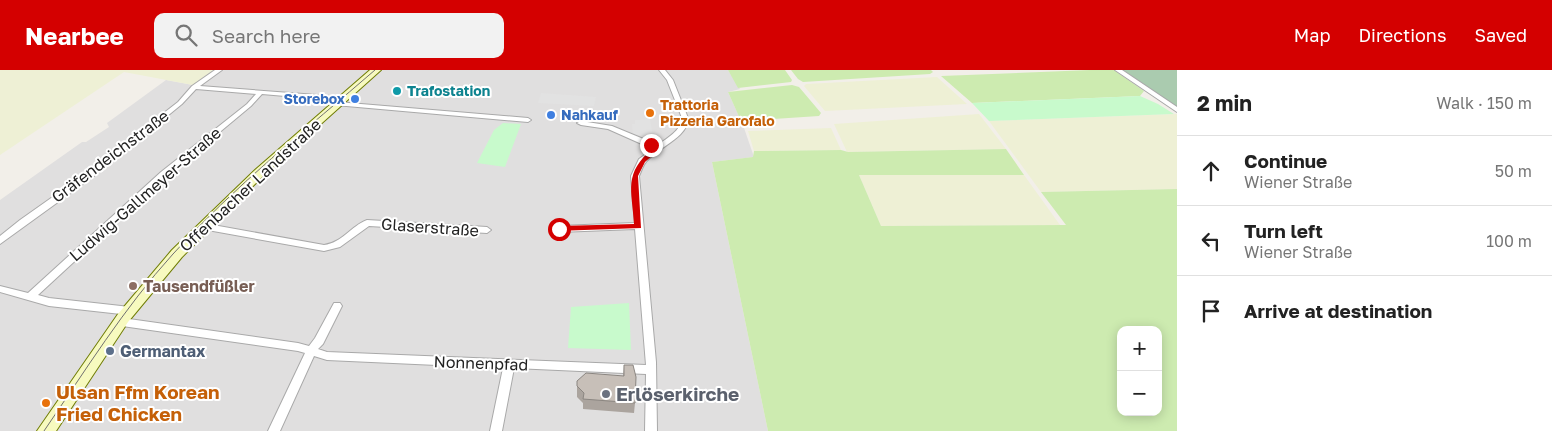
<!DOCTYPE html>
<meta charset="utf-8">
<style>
:root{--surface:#fff;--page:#f2f2f2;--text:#222;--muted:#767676;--line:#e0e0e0;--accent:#d40000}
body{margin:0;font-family:"Golos Text",sans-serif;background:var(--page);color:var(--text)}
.controls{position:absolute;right:15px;bottom:15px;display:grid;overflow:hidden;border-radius:10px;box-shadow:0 2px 12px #0003}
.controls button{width:45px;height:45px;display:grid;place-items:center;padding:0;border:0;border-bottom:1px solid var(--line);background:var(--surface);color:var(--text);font:25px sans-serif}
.stop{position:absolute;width:15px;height:15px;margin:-11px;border:4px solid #d40000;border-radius:50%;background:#fff}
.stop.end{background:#d40000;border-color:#fff;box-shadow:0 1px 5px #0008}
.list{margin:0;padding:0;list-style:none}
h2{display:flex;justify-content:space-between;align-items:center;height:65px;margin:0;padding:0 20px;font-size:21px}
h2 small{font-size:16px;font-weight:400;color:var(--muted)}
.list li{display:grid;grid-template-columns:32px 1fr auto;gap:15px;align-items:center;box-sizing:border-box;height:70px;padding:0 20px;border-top:1px solid var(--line)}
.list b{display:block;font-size:19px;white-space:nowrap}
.list p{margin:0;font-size:16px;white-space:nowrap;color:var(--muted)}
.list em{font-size:16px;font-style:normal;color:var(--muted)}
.icon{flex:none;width:28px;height:28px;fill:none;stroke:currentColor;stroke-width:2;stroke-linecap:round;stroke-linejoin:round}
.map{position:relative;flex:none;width:1177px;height:361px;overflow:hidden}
header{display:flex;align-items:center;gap:30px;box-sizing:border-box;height:70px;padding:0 25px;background:var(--accent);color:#fff}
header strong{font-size:24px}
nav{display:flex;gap:28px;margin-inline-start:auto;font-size:18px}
.search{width:350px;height:45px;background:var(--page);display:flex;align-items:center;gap:12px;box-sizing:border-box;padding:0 18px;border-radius:10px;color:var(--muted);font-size:19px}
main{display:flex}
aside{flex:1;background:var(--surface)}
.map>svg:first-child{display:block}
</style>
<header>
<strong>Nearbee</strong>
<div class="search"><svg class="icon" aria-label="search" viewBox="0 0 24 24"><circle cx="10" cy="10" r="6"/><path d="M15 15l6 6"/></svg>Search here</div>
<nav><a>Map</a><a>Directions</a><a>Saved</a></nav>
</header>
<main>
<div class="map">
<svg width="1177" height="361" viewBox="0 0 1177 361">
<rect width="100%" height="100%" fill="#f2efe9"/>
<path fill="#e0dfdf" d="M 216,0 L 728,0 L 740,19 L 728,22 L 743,55 L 754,87 L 712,92 L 768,361 L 0,361 L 0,130 L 82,72 L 86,72 L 109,57 L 107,53 L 166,10 L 193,15 Z"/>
<path fill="#eef0d5" d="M 0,0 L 216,0 L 193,15 L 124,2 L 0,85 Z
M 937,7 L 967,34 L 825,41 L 804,16 L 806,14 Z
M 979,44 L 1006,79 L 847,82 L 834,54 Z
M 1177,44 L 1177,119 L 1041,122 L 989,51 Z
M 831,58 L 841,80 L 754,81 L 748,61 Z
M 859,105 L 1024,105 L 1060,155 L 881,156 Z"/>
<path fill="#cdebb0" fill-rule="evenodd" d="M 728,0 L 785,0 L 792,10 L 791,12 L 738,18 Z
M 791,0 L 931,0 L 933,2 L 930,4 L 803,12 L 798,9 Z
M 1090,0 L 1114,0 L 1144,21 L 1140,26 L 972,33 L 941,6 Z
M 792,15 L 799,17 L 821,43 L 819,46 L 741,51 L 728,22 Z
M 1006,79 L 1024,105 L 859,105 L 881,156 L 1066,155 L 1041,122 L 1177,119 L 1177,361 L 768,361 L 712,92 L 753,87 L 754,81 L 841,80 L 848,82 ZM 1121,260 L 1158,260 L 1158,342 L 1121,342 Z"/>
<path fill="#aacbaf" d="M 1123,0 L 1177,0 L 1177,37 Z"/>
<path fill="#c8facc" d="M 1140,26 L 1158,34 L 1174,44 L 989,51 L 972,33 Z
M 503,53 L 521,54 L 505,97 L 477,93 L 494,60 Z
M 629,233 L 631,280 L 568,278 L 571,237 Z"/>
<path fill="#e2e2e2" d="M 541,23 L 596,27 L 594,36 L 538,33 Z
M 650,49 L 653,67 L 633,64 L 632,54 L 635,54 L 635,50 Z"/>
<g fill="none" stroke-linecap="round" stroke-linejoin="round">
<g stroke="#a9a9a9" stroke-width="2">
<path id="minor" d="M 215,0 L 222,0 L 200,16 L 343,27 L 346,29 L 343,31 L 262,24 L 251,36 L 167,106 L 38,225 L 49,228 L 130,237 L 133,238 L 135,241 L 133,244 L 130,245 L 49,236 L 0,222 L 0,216 L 28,223 L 161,102 L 247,34 L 256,24 L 196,19 L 182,34 L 94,106 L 0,174 L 0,166 L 20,150 L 88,102 L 178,32 L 192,16 Z
M 659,0 L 665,0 L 673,10 L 688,48 C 689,67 657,78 646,92 C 643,95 641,102 639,106 L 656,292 L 657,361 L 645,361 L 646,304 L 514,298 L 502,361 L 490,361 L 503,298 L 327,290 L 314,286 L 280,361 L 268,361 L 305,283 L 298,281 L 122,256 L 119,255 L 117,252 L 119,249 L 122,248 L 298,273 L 309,276 L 315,268 L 334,233 L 340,233 L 342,236 L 323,274 L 318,279 L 327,282 L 646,295 L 635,159 L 559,162 L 555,159 L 559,156 L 635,153 L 631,106 L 639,89 L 653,79 L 608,59 L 581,55 L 577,53 L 581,51 L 612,56 L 658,75 C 667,68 681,61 682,48 L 667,10 Z
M 1115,0 L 1122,0 L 1177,37 L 1177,42 Z
M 337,32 L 528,48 L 531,50 L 528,52 L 335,35 L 335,33 Z
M 367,150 L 487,157 L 491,160 L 487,163 L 369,156 L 340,177 L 324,181 L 202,159 L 198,156 L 202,153 L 324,175 C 342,173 351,156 367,150 Z"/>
</g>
<g stroke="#707d05" stroke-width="2">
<path id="secondary" d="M 370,0 L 381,0 L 264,105 L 182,187 L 128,252 L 56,361 L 37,361 L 118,244 L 172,180 L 255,100 Z"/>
</g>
<use href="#minor" fill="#fff" fill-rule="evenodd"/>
<use href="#secondary" fill="#f7fabf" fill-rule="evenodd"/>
<path stroke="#707070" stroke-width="1" d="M 44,361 C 85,301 124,238 173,184 C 234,116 307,59 375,0"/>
</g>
<path fill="#aba49e" d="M 624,295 L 635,333 L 634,343 L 583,339 L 583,333 L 577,327 L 577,316 L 623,306 Z"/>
<path fill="#c7bfb8" stroke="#8b8681" d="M 624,295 L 633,295 L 636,307 L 635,333 L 583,329 L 584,323 L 577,316 L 577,311 L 586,303 L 624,306 Z"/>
<path fill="#d40000" d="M 651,73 L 661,78 L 645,92 L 638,106 L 641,158 L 556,161 L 555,159 L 559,156 L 634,154 C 632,119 623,104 653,78 L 647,75 Z"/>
<circle fill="#0f9aa8" stroke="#fff" stroke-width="2" cx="397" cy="21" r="5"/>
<g fill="#3f7fe0" stroke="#fff" stroke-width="2">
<circle cx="355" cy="29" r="5"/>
<circle cx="551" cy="45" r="5"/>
</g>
<g fill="#e8710a" stroke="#fff" stroke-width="2">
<circle cx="650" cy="43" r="5"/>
<circle cx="46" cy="333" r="5"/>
</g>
<circle fill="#8d6e63" stroke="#fff" stroke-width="2" cx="133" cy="216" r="5"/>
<circle fill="#5c6f8a" stroke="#fff" stroke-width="2" cx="110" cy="281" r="5"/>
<circle fill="#6b7280" stroke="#fff" stroke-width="2" cx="606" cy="324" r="5"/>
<g text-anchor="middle" stroke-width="4" stroke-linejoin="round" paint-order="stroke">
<g font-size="14" font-weight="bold" fill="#0d838f" stroke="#fff" text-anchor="start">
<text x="407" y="26">Trafostation</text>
</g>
<g font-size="14" font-weight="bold" fill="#366cbe" stroke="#fff" text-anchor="end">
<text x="345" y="34">Storebox</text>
<text x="561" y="50" text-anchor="start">Nahkauf</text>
</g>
<g font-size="14" font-weight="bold" fill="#c56008" stroke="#fff" text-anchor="start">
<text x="660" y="40">Trattoria<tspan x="660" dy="16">Pizzeria Garofalo</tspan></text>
</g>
<g font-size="16" fill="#222" stroke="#fff">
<text transform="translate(110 86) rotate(-37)" y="6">Gräfendeichstraße</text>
<text transform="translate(250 115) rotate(-43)" y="6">Offenbacher Landstraße</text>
<text transform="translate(145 124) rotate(-41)" y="6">Ludwig-Gallmeyer-Straße</text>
<text transform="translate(430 157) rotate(4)" y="6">Glaserstraße</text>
<text transform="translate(481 293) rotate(2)" y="6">Nonnenpfad</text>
</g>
<g font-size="16" font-weight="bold" fill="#785e54" stroke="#fff" text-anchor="start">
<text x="143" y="222">Tausendfüßler</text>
</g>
<g font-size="16" font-weight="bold" fill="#4e5e75" stroke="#fff" text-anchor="start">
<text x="120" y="287">Germantax</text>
</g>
<g font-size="19" font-weight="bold" fill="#c56008" stroke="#fff" text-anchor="start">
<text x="56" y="329">Ulsan Ffm Korean<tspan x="56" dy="22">Fried Chicken</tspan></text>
</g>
<g font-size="19" font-weight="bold" fill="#5b616d" stroke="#fff" text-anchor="start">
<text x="616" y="331">Erlöserkirche</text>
</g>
</g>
</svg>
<div class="controls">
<button>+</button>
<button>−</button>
</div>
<div class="stop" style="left:559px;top:159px"></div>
<div class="stop end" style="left:651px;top:75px"></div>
</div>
<aside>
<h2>2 min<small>Walk · 150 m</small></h2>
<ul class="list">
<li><svg class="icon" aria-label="ahead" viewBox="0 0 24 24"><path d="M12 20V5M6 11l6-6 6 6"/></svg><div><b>Continue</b><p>Wiener Straße</p></div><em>50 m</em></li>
<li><svg class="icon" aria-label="left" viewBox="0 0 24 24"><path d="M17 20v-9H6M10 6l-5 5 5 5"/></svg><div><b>Turn left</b><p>Wiener Straße</p></div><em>100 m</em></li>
<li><svg class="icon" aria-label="arrive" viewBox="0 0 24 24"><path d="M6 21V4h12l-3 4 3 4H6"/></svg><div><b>Arrive at destination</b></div></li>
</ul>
</aside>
</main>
